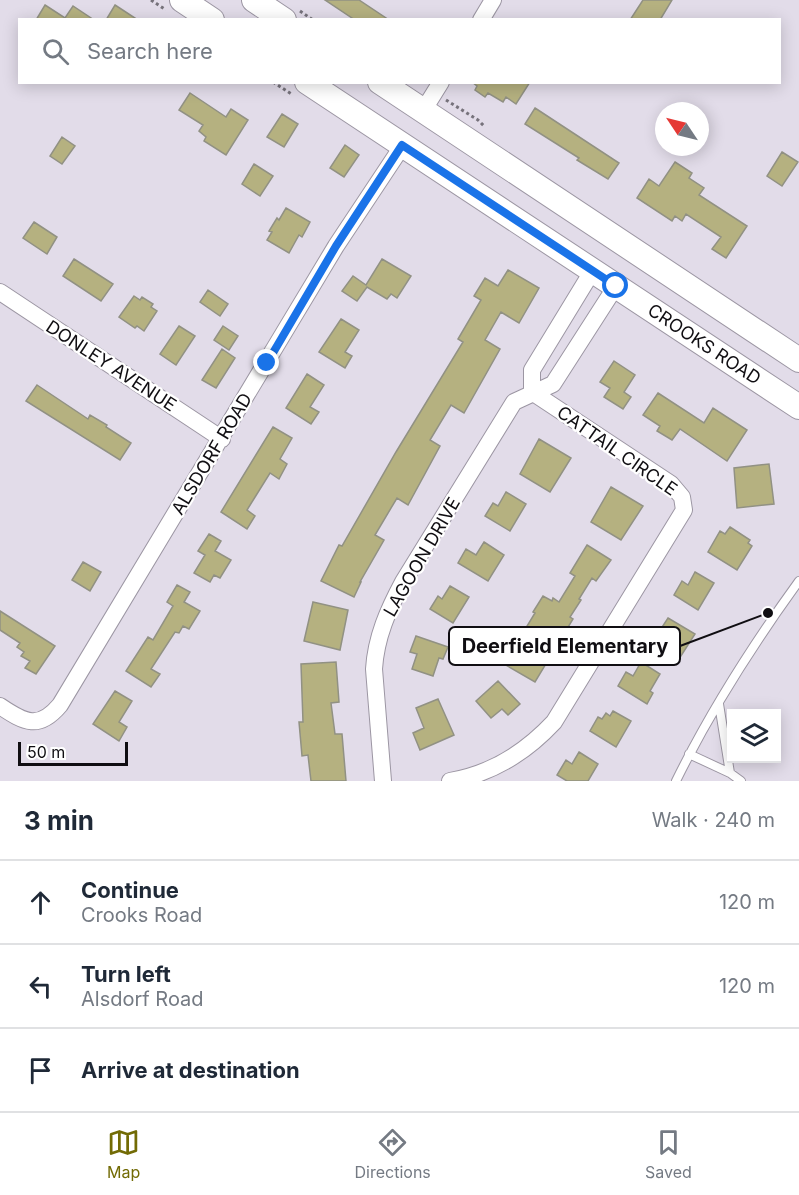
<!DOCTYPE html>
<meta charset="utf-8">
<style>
:root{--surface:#fff;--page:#f2f2f3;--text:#1f2937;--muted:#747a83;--line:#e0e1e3;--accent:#726b05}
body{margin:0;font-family:Inter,sans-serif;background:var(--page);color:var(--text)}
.controls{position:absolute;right:18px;bottom:18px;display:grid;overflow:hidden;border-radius:0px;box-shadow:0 3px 15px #0003}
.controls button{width:54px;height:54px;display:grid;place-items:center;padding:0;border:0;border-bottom:2px solid var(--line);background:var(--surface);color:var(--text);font:30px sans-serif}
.compass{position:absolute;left:655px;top:102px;width:54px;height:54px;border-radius:50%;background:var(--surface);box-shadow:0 3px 15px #0003;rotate:305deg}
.scale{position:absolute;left:18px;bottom:15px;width:110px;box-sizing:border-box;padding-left:6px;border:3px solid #100e12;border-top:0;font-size:16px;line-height:21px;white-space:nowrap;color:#100e12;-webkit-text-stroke:4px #fff;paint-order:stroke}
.stop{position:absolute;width:18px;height:18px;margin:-14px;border:4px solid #1a73e8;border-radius:50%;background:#fff}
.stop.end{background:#1a73e8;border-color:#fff;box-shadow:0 2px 6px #0008}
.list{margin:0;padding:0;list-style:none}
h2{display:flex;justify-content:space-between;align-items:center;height:78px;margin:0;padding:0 24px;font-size:26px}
h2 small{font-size:20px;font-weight:400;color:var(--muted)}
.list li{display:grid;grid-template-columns:39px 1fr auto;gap:18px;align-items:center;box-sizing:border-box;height:84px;padding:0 24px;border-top:2px solid var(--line)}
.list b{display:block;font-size:22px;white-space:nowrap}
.list p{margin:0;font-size:20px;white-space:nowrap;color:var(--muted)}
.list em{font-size:20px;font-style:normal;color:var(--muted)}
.icon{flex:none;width:33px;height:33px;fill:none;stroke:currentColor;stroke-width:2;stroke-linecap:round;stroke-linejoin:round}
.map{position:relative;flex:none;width:799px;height:781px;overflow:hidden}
.search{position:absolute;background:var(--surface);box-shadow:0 3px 15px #0003;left:18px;right:18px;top:18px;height:66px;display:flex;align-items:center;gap:15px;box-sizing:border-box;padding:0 21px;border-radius:0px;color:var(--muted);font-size:22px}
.sheet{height:330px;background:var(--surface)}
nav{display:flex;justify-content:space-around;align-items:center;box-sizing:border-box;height:84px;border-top:2px solid var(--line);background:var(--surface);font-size:16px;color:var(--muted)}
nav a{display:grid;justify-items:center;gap:3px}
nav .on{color:var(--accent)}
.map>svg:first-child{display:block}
</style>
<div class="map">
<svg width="799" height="781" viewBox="0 0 799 781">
<rect width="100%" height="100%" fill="#e2dce9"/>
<path fill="#b5b180" stroke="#919183" stroke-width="1.5" d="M 325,0 L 359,0 L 389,20 L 355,20 Z
M 643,0 L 672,0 L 660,20 L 630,20 Z
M 45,5 L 65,18 L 73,6 L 94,20 L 36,20 Z
M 115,5 L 138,20 L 106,20 Z
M 472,82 L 530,82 L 516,104 L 506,97 L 503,102 L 488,93 L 485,97 L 475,90 L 477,86 Z
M 190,93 L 226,117 L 231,109 L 248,120 L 226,155 L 204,141 L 206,137 L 199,131 L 203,125 L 179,110 Z
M 535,108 L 619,163 L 608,179 L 577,160 L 579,158 L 525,124 Z
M 282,114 L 298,124 L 284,147 L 267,137 Z
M 62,137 L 75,146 L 62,164 L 50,156 Z
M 345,145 L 359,155 L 344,177 L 330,168 Z
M 782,152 L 798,162 L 782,186 L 767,176 Z
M 675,162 L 692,173 L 689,178 L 704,188 L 699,195 L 747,226 L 726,258 L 712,249 L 721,237 L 686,214 L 682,221 L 675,216 L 672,221 L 637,198 L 649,179 L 659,186 Z
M 254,164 L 273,176 L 260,196 L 242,184 Z
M 286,208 L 310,222 L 302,237 L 299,235 L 289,253 L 267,240 L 272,232 L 269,231 L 277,218 L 279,220 Z
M 34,222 L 57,237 L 47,254 L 23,238 Z
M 74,259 L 113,284 L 101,301 L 63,276 Z
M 382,259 L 411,276 L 397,298 L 391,294 L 387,299 L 367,287 L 357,301 L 342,291 L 353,276 L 366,285 Z
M 508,270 L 539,288 L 519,323 L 501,312 L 485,340 L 500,349 L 464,413 L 451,405 L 430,440 L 440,446 L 408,505 L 397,498 L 375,535 L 384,540 L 360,582 L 361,582 L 354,597 L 321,581 L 339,545 L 342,546 L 396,452 L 463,342 L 458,339 L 481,300 L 474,296 L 485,278 L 498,286 Z
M 208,290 L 228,304 L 220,316 L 200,302 Z
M 134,296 L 140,300 L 142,297 L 153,304 L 151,307 L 157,311 L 144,331 L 137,326 L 135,328 L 119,317 Z
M 341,319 L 359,330 L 345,352 L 352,356 L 345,368 L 319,352 Z
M 179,326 L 195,336 L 176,365 L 160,354 Z
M 223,326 L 238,336 L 229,350 L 214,340 Z
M 222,349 L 235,358 L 216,388 L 202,380 Z
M 614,361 L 635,375 L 624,392 L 631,397 L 623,409 L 604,397 L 610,388 L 600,382 Z
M 307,374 L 324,385 L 310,407 L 319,412 L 311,424 L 286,408 Z
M 37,385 L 88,419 L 90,415 L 107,425 L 106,427 L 131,443 L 120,460 L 26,401 Z
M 658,393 L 704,423 L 713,408 L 747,430 L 727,461 L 680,429 L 672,440 L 657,431 L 660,426 L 643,415 Z
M 273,427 L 292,438 L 280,459 L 287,464 L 279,479 L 270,473 L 247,510 L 255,516 L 247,529 L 221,512 Z
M 539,439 L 571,458 L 550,492 L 520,474 Z
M 769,464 L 774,504 L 737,508 L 734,468 Z
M 611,487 L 643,506 L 621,540 L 591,522 Z
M 506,492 L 526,504 L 510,531 L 485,516 L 493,503 L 498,506 Z
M 730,527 L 750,540 L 748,543 L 752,546 L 737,570 L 708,552 L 720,531 L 725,534 Z
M 209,534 L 221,541 L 215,551 L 231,560 L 220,578 L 214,575 L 210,582 L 194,573 L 205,555 L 198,551 Z
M 484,542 L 504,555 L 488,581 L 458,563 L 466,549 L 476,555 Z
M 587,545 L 611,560 L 596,581 L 592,578 L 579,599 L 581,600 L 570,617 L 573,619 L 535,682 L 504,664 L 535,613 L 533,612 L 543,596 L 552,601 L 553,598 L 559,602 L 575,576 L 570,573 Z
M 83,562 L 101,572 L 90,591 L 72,580 Z
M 695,572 L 714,583 L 698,610 L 674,595 L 682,581 L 688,585 Z
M 177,585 L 190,592 L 184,602 L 200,611 L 189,629 L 183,626 L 179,633 L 175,632 L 151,669 L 160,674 L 151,687 L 126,671 L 148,637 L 153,640 L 173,606 L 167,602 Z
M 450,586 L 469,597 L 453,623 L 430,609 L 438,596 L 442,599 Z
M 313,602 L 348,610 L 340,650 L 304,641 Z
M 0,611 L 55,646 L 36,674 L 25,668 L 30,661 L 21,656 L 24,652 L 17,647 L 20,643 L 0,630 Z
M 668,618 L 695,634 L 679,659 L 647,640 L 654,628 L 659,632 Z
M 416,636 L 448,647 L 443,659 L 439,658 L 433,676 L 412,669 L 417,654 L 410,652 Z
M 336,662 L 339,702 L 331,703 L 335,734 L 342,734 L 346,781 L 311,781 L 308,755 L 302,756 L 299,722 L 303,722 L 301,664 Z
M 641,662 L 660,674 L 650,691 L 653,693 L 647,704 L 618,686 L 626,672 L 633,676 Z
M 498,681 L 520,704 L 508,715 L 502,709 L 491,718 L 476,701 Z
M 115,691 L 132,701 L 119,722 L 127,727 L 119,741 L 93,724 Z
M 438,699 L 454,735 L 420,750 L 413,733 L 424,728 L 416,708 Z
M 613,711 L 631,721 L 616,747 L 590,731 L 598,717 L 602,719 L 606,713 L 610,716 Z
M 579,752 L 598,764 L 588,781 L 567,781 L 557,775 L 566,760 L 572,764 Z"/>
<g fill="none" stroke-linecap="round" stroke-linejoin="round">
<g stroke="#9c96a3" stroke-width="10">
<path id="service" d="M 689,754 L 730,773 L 719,704
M 730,773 L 741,781
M 676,781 C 710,712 754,643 799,581"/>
</g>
<g stroke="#9c96a3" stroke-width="18">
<path id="minor" d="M 481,20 L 493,0
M 423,111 L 441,82
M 0,292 L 222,439
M 532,392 L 532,370 L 593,270
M 0,706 C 25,723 39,730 60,705 L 336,246 L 403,145
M 383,781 L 374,669 C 376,637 388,610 403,582 L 514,402 L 553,384 L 616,286
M 450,781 C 491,774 526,752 554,722 L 684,510 L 682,497 L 671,484 L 532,392"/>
</g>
<g stroke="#9c96a3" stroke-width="26">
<g id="secondary">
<path d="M 182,0 L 212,20"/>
<path d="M 254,0 L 284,20"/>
<path id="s1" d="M 307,82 L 799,407"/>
<path d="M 380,82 L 799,360"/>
</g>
</g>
<path stroke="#76727b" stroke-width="3" stroke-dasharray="3 3" stroke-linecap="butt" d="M 151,0 L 166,10
M 300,11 L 313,20
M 273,82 L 293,95
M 446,100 L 478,120 L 485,127"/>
<use href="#service" stroke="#fff" stroke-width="8"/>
<use href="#minor" stroke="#fff" stroke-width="16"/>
<use href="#secondary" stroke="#fff" stroke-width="24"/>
</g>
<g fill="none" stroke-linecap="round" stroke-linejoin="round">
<path stroke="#1a73e8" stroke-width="8" d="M 267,363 L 336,246 L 402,145 L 616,286"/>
</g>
<g text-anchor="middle" stroke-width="4.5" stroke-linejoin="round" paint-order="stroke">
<g font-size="18" fill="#100e12" stroke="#fff">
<text dy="6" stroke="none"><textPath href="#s1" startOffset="476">CROOKS ROAD</textPath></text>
<text transform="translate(111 366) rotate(33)" y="6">DONLEY AVENUE</text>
<text transform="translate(617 451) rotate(35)" y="6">CATTAIL CIRCLE</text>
<text transform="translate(212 454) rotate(-59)" y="6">ALSDORF ROAD</text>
<text transform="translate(422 557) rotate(-60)" y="6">LAGOON DRIVE</text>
</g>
</g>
<path fill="none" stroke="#100e12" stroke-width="2" d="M768 613L680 646"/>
<circle fill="#100e12" stroke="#fff" stroke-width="2" cx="768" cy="613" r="6"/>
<rect fill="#fff" stroke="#100e12" stroke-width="2" x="449" y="627" width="231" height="38" rx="6"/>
<g font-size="20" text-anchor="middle" font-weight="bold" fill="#100e12">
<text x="565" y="653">Deerfield Elementary</text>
</g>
</svg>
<div class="controls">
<button><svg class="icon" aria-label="layers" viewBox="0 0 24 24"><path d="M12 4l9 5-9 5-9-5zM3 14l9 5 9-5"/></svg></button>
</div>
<svg class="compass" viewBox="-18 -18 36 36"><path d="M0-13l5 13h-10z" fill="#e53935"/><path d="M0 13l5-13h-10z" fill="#747a83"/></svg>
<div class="scale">50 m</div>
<div class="stop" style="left:616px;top:286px"></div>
<div class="stop end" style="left:267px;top:363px"></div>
<div class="search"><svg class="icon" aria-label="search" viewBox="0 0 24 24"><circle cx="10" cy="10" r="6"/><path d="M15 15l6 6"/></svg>Search here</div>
</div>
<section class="sheet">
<h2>3 min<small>Walk · 240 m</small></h2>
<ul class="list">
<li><svg class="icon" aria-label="ahead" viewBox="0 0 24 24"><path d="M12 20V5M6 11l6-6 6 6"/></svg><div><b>Continue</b><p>Crooks Road</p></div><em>120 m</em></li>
<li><svg class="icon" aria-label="left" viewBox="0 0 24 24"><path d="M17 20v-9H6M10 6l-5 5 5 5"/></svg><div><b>Turn left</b><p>Alsdorf Road</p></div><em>120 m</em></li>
<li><svg class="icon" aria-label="arrive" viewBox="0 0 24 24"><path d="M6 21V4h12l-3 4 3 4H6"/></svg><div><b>Arrive at destination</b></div></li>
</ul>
</section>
<nav>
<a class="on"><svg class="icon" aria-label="map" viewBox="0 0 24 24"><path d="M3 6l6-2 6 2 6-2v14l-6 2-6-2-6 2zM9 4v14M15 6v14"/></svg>Map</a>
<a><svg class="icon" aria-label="directions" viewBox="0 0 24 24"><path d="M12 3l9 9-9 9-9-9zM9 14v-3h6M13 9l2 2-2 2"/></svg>Directions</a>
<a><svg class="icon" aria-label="saved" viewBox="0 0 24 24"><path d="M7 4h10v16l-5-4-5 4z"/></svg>Saved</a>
</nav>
